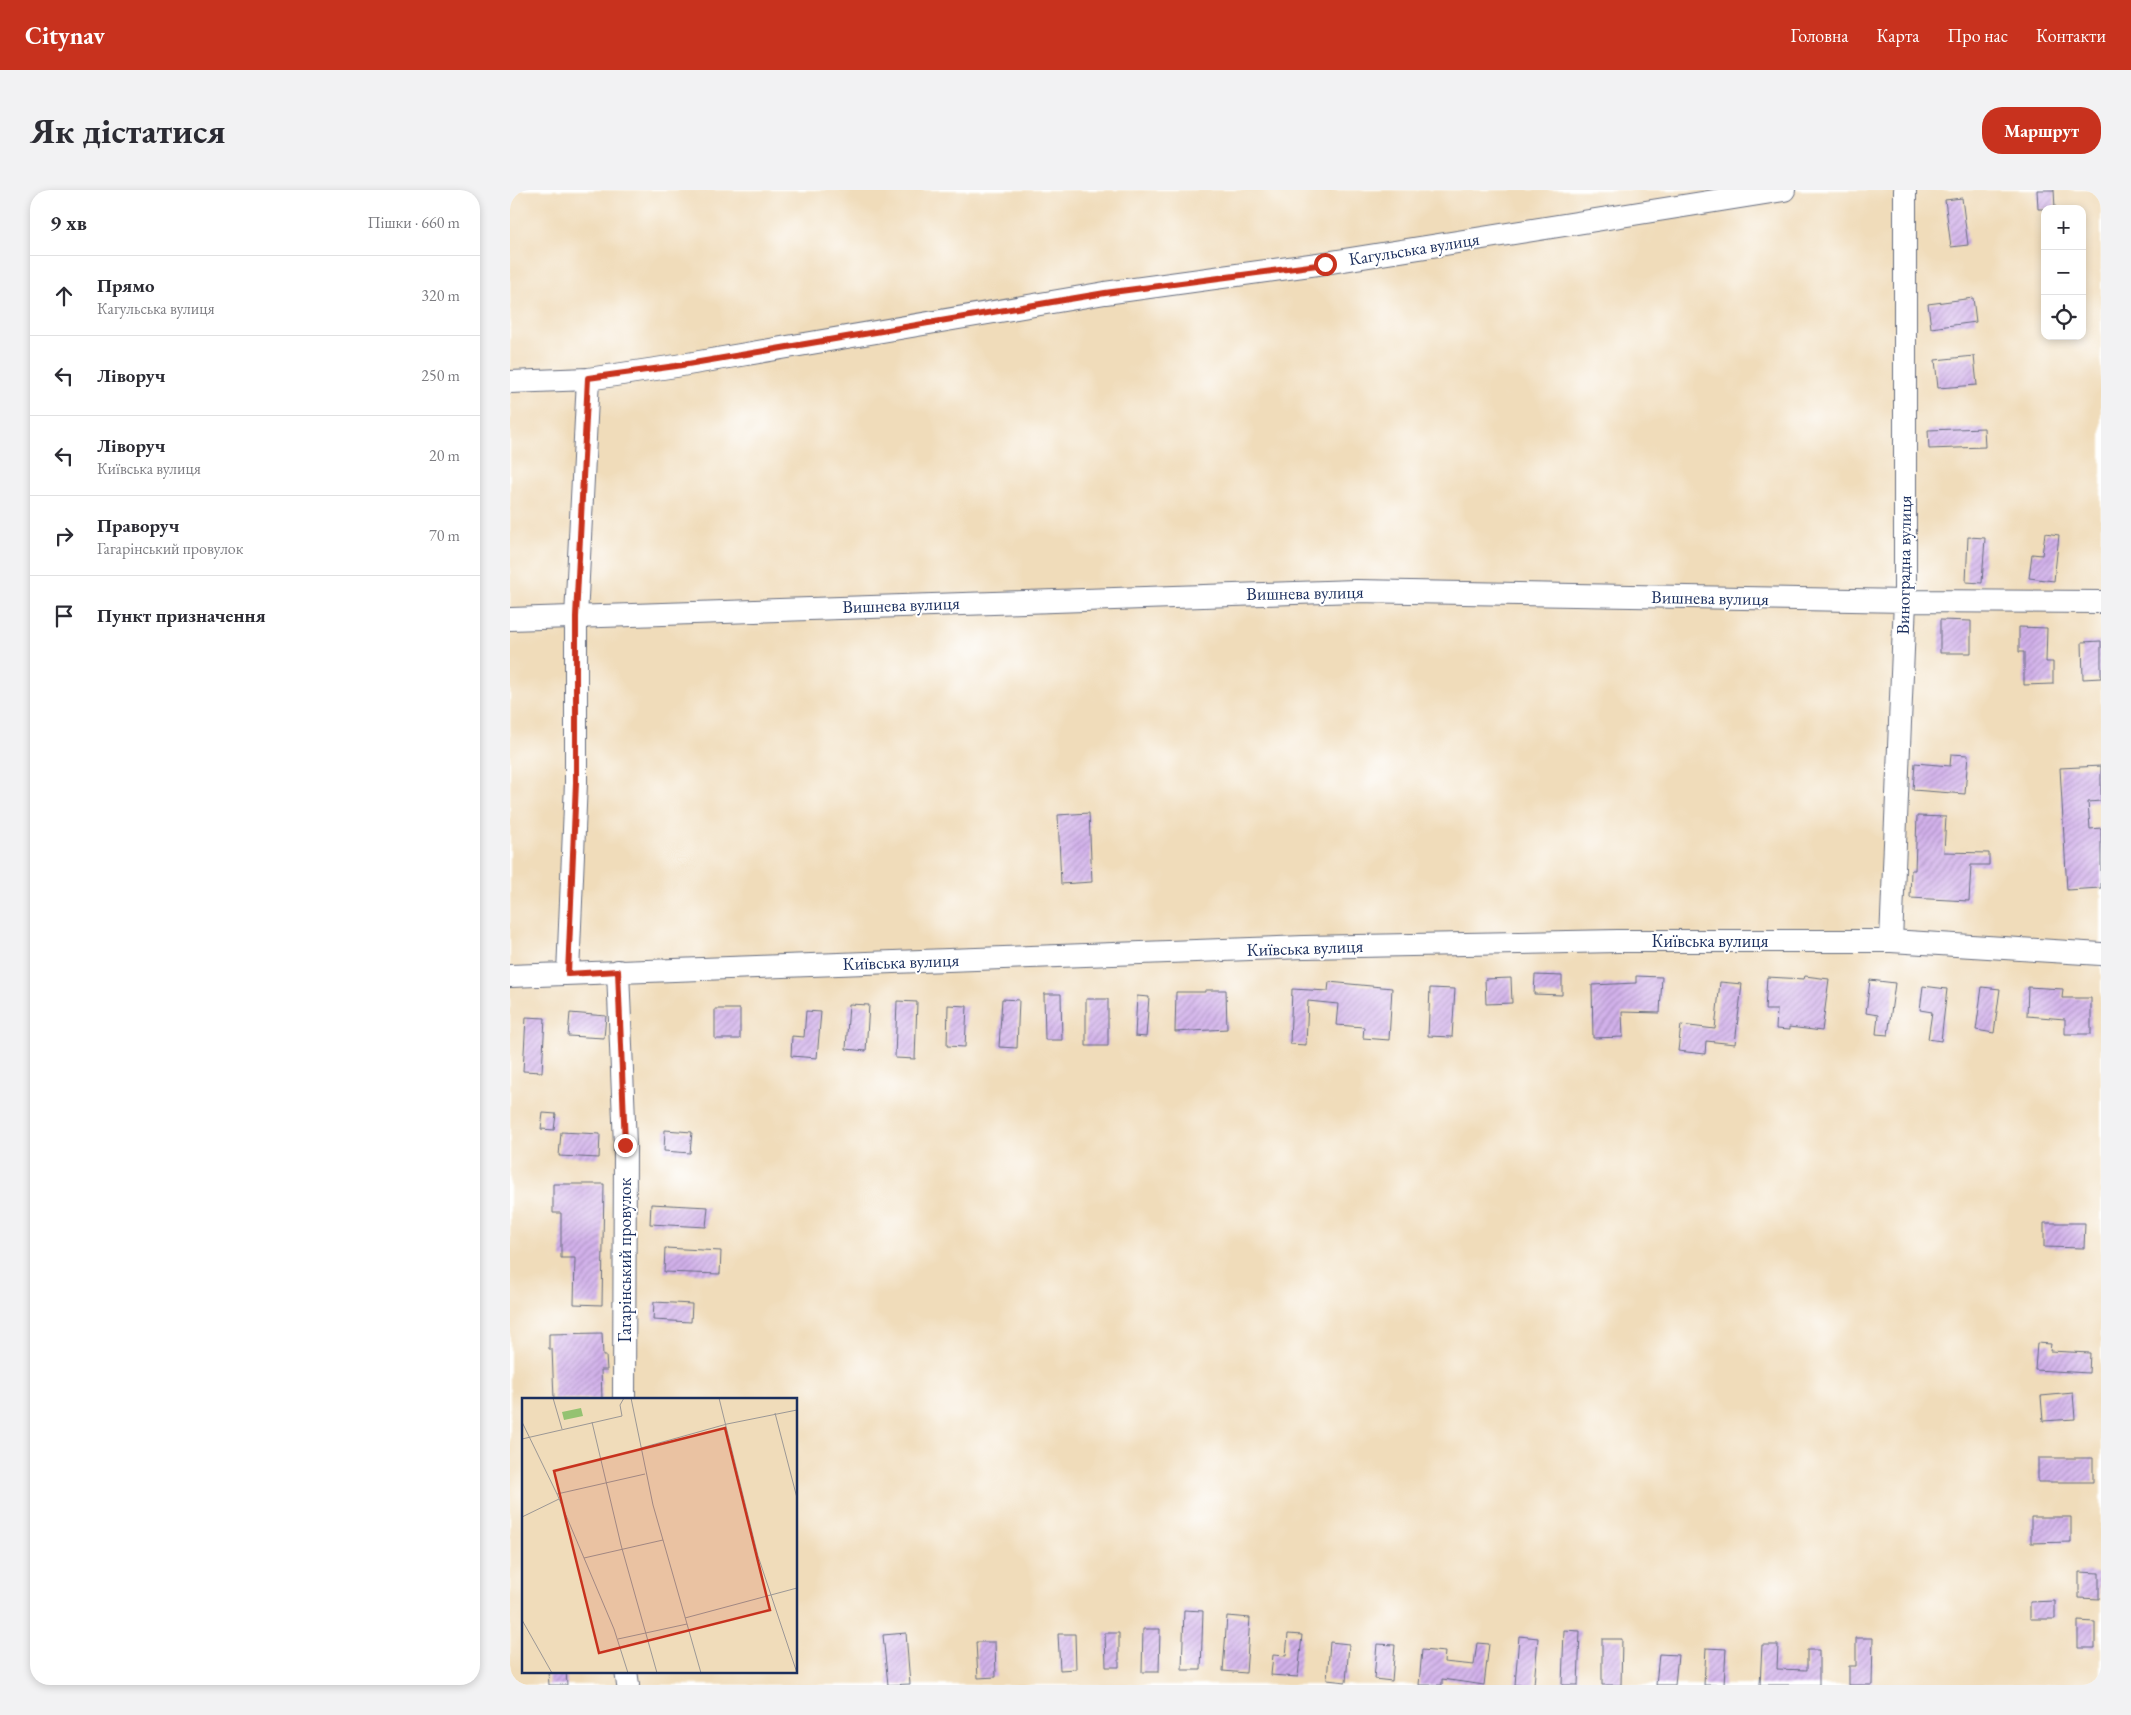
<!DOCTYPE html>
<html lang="uk">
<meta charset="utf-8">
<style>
:root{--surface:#fff;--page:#f2f2f3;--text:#2b2b33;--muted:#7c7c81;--line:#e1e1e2;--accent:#c8321e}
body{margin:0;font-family:"EB Garamond",serif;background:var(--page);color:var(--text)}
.controls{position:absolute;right:15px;top:15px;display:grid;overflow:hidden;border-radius:10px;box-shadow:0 2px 8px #0003}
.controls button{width:45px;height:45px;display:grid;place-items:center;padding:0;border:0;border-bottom:1px solid var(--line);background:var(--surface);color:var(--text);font:25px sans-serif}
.stop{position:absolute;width:15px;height:15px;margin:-11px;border:4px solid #c8321e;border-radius:50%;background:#fff}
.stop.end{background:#c8321e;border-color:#fff;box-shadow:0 1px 5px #0008}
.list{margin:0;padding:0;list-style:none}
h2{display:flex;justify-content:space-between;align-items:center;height:65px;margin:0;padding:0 20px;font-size:21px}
h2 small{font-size:16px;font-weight:400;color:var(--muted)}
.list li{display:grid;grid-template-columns:32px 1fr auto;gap:15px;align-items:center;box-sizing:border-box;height:80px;padding:0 20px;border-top:1px solid var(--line)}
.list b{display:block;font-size:19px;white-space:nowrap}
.list p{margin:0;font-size:16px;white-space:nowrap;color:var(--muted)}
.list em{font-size:16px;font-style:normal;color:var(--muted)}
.icon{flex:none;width:28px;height:28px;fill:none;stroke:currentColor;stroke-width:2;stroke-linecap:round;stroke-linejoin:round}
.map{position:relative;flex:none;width:1591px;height:1495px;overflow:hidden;border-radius:20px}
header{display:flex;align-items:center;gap:30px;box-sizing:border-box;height:70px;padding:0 25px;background:var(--accent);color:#fff}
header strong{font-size:24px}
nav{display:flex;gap:28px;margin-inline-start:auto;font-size:18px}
.intro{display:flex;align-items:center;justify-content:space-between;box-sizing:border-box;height:120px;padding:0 30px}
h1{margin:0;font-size:35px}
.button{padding:12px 22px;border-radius:20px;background:var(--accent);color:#fff;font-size:18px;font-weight:700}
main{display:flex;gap:30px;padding:0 30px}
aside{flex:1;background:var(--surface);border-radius:20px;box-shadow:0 2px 8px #0003}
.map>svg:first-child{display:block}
</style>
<header>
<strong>Citynav</strong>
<nav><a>Головна</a><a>Карта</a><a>Про нас</a><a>Контакти</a></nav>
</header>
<div class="intro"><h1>Як дістатися</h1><a class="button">Маршрут</a></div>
<main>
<aside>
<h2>9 хв<small>Пішки · 660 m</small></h2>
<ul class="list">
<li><svg class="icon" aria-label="ahead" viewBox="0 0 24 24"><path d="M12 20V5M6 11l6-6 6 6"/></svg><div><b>Прямо</b><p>Кагульська вулиця</p></div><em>320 m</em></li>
<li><svg class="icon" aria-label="left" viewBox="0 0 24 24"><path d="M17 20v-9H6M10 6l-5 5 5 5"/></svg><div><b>Ліворуч</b></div><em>250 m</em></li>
<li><svg class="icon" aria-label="left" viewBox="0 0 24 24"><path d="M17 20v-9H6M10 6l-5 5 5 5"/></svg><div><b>Ліворуч</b><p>Київська вулиця</p></div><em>20 m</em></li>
<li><svg class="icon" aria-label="right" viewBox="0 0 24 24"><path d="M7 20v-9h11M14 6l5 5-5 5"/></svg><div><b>Праворуч</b><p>Гагарінський провулок</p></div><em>70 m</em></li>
<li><svg class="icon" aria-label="arrive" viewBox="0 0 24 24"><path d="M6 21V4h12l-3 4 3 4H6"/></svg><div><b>Пункт призначення</b></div></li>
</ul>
</aside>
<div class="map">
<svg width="1591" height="1495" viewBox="0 0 1591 1495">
<defs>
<pattern id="building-hatch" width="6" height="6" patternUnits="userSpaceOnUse" patternTransform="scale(1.25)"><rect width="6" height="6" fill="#d2b1ea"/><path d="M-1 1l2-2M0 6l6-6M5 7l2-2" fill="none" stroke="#aa90c1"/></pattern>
</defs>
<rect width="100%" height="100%" fill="#fff"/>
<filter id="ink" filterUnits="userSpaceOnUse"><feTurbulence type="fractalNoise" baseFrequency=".02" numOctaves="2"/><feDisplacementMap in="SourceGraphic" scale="10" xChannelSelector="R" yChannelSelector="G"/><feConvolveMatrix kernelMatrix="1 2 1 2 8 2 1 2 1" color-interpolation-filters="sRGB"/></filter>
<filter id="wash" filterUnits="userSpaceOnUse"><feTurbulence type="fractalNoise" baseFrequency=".0096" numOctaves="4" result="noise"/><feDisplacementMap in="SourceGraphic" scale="20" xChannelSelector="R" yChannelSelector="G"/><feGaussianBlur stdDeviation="1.12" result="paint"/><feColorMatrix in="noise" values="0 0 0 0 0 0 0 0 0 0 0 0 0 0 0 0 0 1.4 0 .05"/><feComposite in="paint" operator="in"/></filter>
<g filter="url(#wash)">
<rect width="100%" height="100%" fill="#f0dcba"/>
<g id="blocks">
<path fill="url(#building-hatch)" d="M 1527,0 L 1544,0 L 1545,19 L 1528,19 Z
M 1452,8 L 1458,55 L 1441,57 L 1435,10 Z
M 1463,108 L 1466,132 L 1421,138 L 1418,114 Z
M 1464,166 L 1467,195 L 1428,198 L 1425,170 Z
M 1474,238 L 1475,257 L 1419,259 L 1418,240 Z
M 1535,343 L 1549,345 L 1544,391 L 1519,388 L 1522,364 L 1532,365 Z
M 1458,347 L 1475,348 L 1472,393 L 1456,392 Z
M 1430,430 L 1461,431 L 1461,463 L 1430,463 Z
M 1509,437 L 1537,438 L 1536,472 L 1543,472 L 1543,494 L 1514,495 L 1514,462 L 1509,462 Z
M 1591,451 L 1591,488 L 1573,489 L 1572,452 Z
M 1441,564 L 1458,565 L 1455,604 L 1403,600 L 1405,573 L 1440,576 Z
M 1591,576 L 1591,611 L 1578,612 L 1580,639 L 1591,638 L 1591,698 L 1557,700 L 1550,578 Z
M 579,623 L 582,692 L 551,694 L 548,625 Z
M 1407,626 L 1436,627 L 1434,662 L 1479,663 L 1479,675 L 1461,675 L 1459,711 L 1400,708 L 1401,680 L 1405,680 Z
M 1025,785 L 1052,786 L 1052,805 L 1024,804 Z
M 1126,786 L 1152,787 L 1150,823 L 1112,822 L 1113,847 L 1083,848 L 1082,795 L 1126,793 Z
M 1295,786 L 1319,789 L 1312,841 L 1279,837 L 1279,840 L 1266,839 L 1267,820 L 1255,820 L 1257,787 L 1294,789 Z
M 1001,788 L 1002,813 L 976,814 L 975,789 Z
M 1360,790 L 1385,793 L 1378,845 L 1366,844 L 1368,825 L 1356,823 Z
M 819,792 L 882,798 L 879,850 L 853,848 L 854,837 L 826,835 L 828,814 L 798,811 L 796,855 L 780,854 L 782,799 L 818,801 Z
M 1210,792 L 1232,794 L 1225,854 L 1196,851 L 1195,864 L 1168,861 L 1171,835 L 1205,839 Z
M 1413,796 L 1437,799 L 1431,851 L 1418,849 L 1422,822 L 1410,820 Z
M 1472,797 L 1490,799 L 1484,843 L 1466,840 Z
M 1518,797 L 1553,799 L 1552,808 L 1581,808 L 1581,844 L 1555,844 L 1555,829 L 1517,826 Z
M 920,798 L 945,799 L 942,847 L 918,846 Z
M 695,800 L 716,800 L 717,839 L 665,842 L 666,802 L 695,802 Z
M 534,804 L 551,804 L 552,850 L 535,850 Z
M 627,806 L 639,807 L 636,847 L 625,846 Z
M 492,809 L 509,810 L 507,858 L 489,857 Z
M 576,809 L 598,809 L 598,856 L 576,856 Z
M 387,811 L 407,812 L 405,869 L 385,868 Z
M 339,814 L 359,815 L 356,861 L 336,859 Z
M 438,815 L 457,816 L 455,857 L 437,856 Z
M 205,819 L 230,819 L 230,849 L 205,849 Z
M 296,821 L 311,822 L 307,868 L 281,866 L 282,846 L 294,847 Z
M 60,823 L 96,826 L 94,848 L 58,846 Z
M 16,827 L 35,828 L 32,882 L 13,881 Z
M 33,923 L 46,924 L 44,940 L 31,939 Z
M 155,940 L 182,942 L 180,963 L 154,961 Z
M 51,942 L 90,944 L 89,968 L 49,966 Z
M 43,994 L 94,994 L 92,1115 L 64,1114 L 65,1068 L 51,1068 L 51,1023 L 43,1023 Z
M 141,1014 L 198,1017 L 196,1037 L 140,1034 Z
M 1534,1033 L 1575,1033 L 1574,1058 L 1534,1057 Z
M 155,1058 L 211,1061 L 210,1084 L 154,1082 Z
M 144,1112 L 182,1114 L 181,1132 L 143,1130 Z
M 92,1143 L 93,1166 L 96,1166 L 97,1180 L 91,1180 L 92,1209 L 44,1209 L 42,1159 L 39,1159 L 39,1144 Z
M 1527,1153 L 1541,1154 L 1540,1161 L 1580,1163 L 1579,1183 L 1525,1180 Z
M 1563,1203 L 1565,1229 L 1533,1231 L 1531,1206 Z
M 1528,1268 L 1583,1268 L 1583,1292 L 1528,1292 Z
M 1521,1327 L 1561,1327 L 1561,1352 L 1521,1353 Z
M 1569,1382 L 1589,1383 L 1589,1409 L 1569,1408 Z
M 1545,1411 L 1545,1429 L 1520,1429 L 1520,1412 Z
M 674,1420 L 693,1421 L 691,1480 L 672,1480 Z
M 717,1426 L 740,1428 L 736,1483 L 713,1481 Z
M 1568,1431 L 1585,1432 L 1585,1458 L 1568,1458 Z
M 633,1439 L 650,1439 L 649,1482 L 632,1482 Z
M 1054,1440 L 1070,1441 L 1068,1495 L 1052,1495 Z
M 396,1443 L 400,1494 L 378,1495 L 373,1445 Z
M 595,1443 L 609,1443 L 609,1477 L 596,1477 Z
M 548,1444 L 565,1444 L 566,1479 L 550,1480 Z
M 778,1444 L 792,1445 L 788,1487 L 761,1485 L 763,1465 L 776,1466 Z
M 1009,1446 L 1028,1448 L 1024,1495 L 1005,1495 Z
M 1346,1448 L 1363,1448 L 1362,1495 L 1339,1495 L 1339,1476 L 1346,1476 Z
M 1092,1449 L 1112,1449 L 1111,1495 L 1092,1495 Z
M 466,1452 L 485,1452 L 486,1487 L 468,1488 Z
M 820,1452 L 839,1454 L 836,1492 L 817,1490 Z
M 967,1453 L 979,1454 L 974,1495 L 932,1489 L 932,1495 L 909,1495 L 912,1460 L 935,1462 L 934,1472 L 964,1475 Z
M 867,1454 L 885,1455 L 882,1491 L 864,1489 Z
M 1252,1455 L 1268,1455 L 1267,1479 L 1297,1480 L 1297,1460 L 1309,1460 L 1309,1495 L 1250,1495 Z
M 1196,1458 L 1216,1459 L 1214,1495 L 1194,1495 Z
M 1149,1464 L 1168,1465 L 1165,1495 L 1146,1495 Z
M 38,1481 L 56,1481 L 57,1495 L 39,1495 Z"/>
</g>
</g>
<g filter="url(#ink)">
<use href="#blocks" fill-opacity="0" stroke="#666c7e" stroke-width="1"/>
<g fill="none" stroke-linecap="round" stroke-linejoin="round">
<g stroke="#666c7e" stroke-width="24">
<path id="minor" d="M 0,192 L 78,189 L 166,176 L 595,103 L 815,73 L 1274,0
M 0,429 L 846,401 L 1395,411 L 1591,412
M 1381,751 L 1395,411 L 1395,0
M 108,781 L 115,955 L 114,1209
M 58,783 L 66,592 L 66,427 L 78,189
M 0,786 L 794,757 L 1108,751 L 1381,751 L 1591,764
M 116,1481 L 118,1495"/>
</g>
<use href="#minor" stroke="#fff" stroke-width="22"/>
</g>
</g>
<g fill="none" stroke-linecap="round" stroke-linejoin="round" filter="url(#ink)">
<path stroke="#c8321e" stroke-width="6" d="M 115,955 L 108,781 L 58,784 L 66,592 L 66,427 L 78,188 L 166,176 L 595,103 L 815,74"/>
</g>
<g text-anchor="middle" stroke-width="4" stroke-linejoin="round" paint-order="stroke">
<g font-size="18" fill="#1b2f5e" stroke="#fff">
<text transform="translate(904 59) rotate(-9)" y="6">Кагульська вулиця</text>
<text transform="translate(1394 375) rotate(-89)" y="6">Виноградна вулиця</text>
<text transform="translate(795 403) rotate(-1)" y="6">Вишнева вулиця</text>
<text transform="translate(1200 408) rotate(1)" y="6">Вишнева вулиця</text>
<text transform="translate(391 415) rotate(-2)" y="6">Вишнева вулиця</text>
<text x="1200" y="757">Київська вулиця</text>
<text transform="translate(795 758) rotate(-2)" y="6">Київська вулиця</text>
<text transform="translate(391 772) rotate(-2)" y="6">Київська вулиця</text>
<text transform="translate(115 1070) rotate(-90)" y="6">Гагарінський провулок</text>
</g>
</g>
<g transform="translate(12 1208)">
<rect width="275" height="275" fill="#f0dcba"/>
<path d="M 59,10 L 61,18 L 42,22 L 40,14 Z" fill="#94c271"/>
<path fill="none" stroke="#9b9795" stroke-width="1" d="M 31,0 L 40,31M 109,0 L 131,107 L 179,275M 197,0 L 236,158 L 275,275M 253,15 L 275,100M 0,24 L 35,96 L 92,231 L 106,275M 70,24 L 99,147 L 135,275M 0,41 L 100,18 L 98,7 L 102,0M 119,50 L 205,26 L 275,12M 35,96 L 123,76M 0,119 L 37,101M 62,160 L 141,142M 163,220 L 275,190M 0,222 L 30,275M 96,241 L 165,226"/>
<path fill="#c8321e" fill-opacity="0.15" stroke="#c8321e" stroke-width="2.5" d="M 203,30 L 248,212 L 77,255 L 32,73 Z"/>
<rect width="275" height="275" fill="none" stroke="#1b2f5e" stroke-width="2.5"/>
</g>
</svg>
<div class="controls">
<button>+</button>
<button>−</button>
<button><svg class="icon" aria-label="locate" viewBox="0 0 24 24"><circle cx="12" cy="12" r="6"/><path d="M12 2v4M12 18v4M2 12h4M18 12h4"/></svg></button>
</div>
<div class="stop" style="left:815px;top:74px"></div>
<div class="stop end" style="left:115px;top:955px"></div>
</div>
</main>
